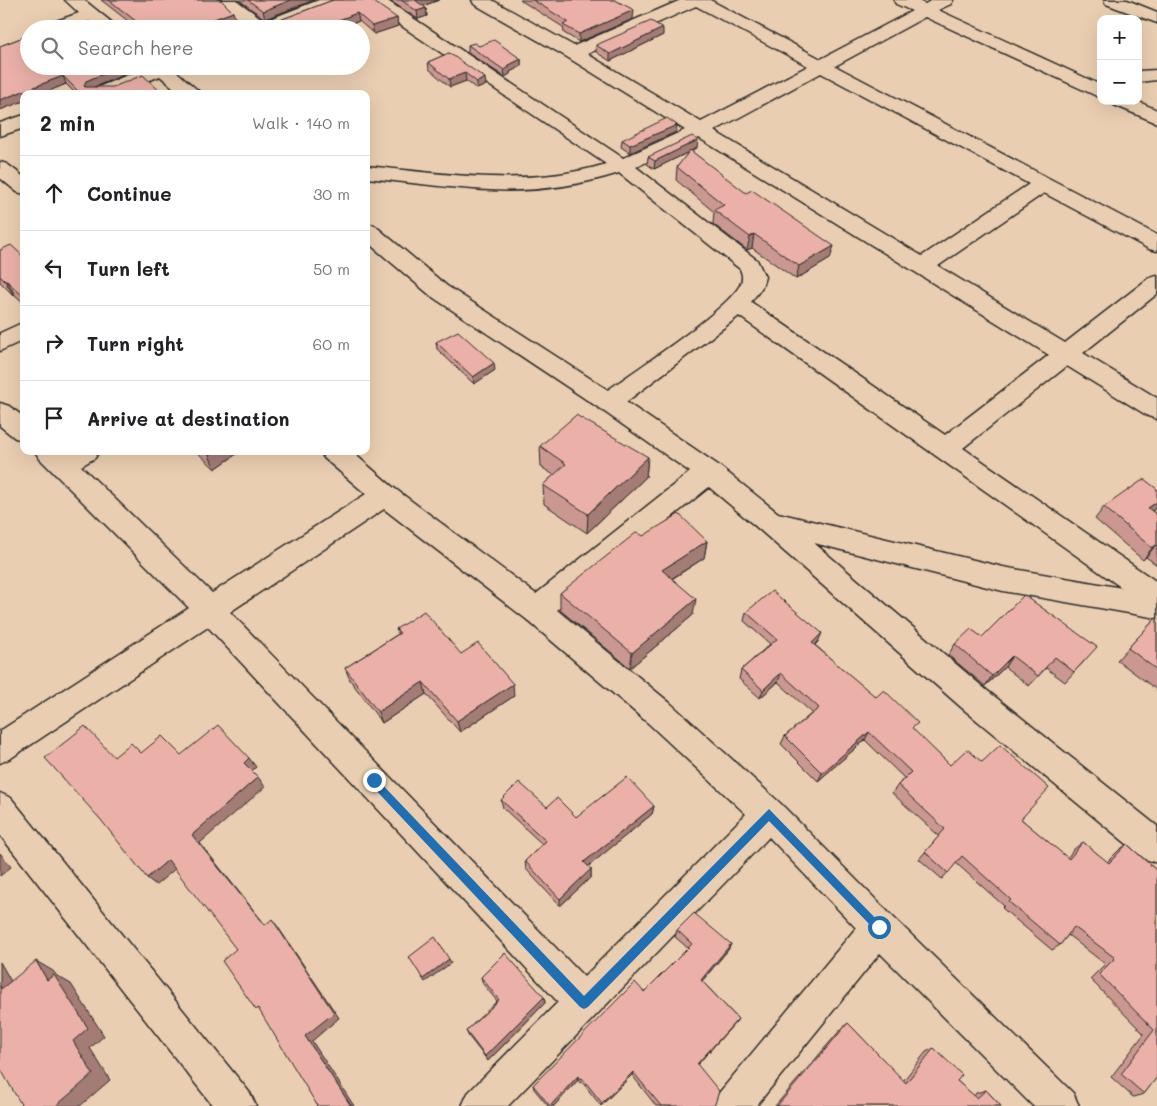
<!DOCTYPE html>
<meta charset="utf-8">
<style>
:root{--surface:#fff;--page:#f6f6f6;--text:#202124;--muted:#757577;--line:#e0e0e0}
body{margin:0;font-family:Mali,sans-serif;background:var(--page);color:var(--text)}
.controls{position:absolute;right:15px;top:15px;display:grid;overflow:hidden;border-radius:10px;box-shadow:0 5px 20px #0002}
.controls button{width:45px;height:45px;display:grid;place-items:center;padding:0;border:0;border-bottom:1px solid var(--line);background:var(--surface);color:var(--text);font:25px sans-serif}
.stop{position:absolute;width:15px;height:15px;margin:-11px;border:4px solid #1f6fb2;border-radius:50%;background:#fff}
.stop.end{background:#1f6fb2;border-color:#fff;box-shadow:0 1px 5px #0008}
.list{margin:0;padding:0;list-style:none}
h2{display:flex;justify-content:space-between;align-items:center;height:65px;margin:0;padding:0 20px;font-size:21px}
h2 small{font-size:16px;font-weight:400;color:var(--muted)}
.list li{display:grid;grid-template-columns:32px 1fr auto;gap:15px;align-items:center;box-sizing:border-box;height:75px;padding:0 20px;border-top:1px solid var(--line)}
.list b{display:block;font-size:19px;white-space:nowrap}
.list em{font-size:16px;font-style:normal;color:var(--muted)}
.icon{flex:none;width:28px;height:28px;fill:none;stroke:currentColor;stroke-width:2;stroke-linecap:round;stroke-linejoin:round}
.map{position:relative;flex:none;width:1157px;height:1106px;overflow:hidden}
.search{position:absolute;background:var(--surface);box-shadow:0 5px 20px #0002;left:20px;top:20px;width:350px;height:55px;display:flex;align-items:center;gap:12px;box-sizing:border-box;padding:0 18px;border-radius:28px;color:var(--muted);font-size:19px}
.panel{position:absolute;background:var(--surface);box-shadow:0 5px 20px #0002;left:20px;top:90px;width:350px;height:365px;border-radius:10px}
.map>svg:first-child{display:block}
</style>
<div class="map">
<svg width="1157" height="1106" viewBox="0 0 1157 1106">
<rect width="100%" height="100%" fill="#eaceb1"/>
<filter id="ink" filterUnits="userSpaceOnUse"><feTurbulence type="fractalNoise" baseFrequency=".02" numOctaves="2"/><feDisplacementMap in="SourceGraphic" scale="10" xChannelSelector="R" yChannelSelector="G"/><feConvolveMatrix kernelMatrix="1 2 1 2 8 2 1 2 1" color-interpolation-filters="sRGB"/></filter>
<g filter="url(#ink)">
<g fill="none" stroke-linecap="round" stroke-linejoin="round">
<g stroke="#2b2b2b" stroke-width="3">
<path id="minor" d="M 65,0 L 84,0 L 120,29 L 100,29 L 89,21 L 68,29 L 42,29 L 45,25 L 79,13 Z
M 218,0 L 236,0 L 265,21 L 319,0 L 343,0 L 341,4 L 275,29 L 249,29 L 251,27 L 236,18 Z
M 367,0 L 386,0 L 623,158 L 685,130 L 567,57 L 474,4 L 472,0 L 492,0 L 574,46 L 681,0 L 710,0 L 821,59 L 912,11 L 896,4 L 894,0 L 916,0 L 925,4 L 932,0 L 953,0 L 951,4 L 938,10 L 1101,85 L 1101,98 L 925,17 L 835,66 L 1157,235 L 1157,251 L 1149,249 L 1044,193 L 938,266 L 1065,343 L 1149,278 L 1157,276 L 1157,294 L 1083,353 L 1157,398 L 1157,419 L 1148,416 L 1067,366 L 963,448 L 1157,582 L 1157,618 L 1003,591 L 814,543 L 984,688 L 1157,826 L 1157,863 L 1145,859 L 962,708 L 760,530 L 709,487 L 557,610 L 670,703 L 780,803 L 891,915 L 1073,1093 L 1079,1106 L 1033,1106 L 880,953 L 756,1106 L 713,1106 L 719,1093 L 856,928 L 769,837 L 508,1106 L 462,1106 L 468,1093 L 558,1002 L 208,627 L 11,758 L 0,763 L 0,731 L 189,608 L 39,458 L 35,451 L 99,451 L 95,458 L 81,466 L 212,593 L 366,494 L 324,458 L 320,451 L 351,451 L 394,488 L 536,594 L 690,472 L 599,408 L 431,296 L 366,241 L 366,223 L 374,225 L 447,286 L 608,390 C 634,371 731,308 741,283 C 743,277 742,274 740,269 L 619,173 C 578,186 532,192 489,190 C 448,188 407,182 366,178 L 366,166 C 445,174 528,188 606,164 L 369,4 ZM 696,6 L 808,66 L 701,122 L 587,54 ZM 821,73 L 1029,184 L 922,256 L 714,131 ZM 699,138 L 1049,355 L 945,435 L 751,302 L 762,287 L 765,277 L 757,260 L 636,167 ZM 739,316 L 1122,588 L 1003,567 L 778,513 L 718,465 L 626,402 ZM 384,509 L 526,619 L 648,723 L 746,814 L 584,977 L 230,612 Z
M 1104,0 L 1127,0 L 1157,12 L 1157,23 L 1106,4 Z
M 150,66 L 180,66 L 176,71 L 202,94 L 181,94 L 160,76 L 116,94 L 89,94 L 91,90 Z
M 1157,70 L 1157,80 L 1138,82 L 1138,71 Z
M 1112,101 L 1137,101 L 1157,110 L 1157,123 L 1114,105 Z
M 24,115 L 24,128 L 0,136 L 0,123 Z
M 0,162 L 7,164 L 24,177 L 24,194 L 17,192 L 0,178 Z
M 24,322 L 24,340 L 0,351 L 0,333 Z
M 0,403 L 9,406 L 24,417 L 24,440 L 15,438 L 0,426 Z
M 0,793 L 11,798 L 250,1093 L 256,1106 L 213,1106 L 0,835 Z"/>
</g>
<use href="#minor" fill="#eaceb1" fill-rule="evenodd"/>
</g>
<path fill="#ca9890" stroke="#2b2b2b" d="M 101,0 L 221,0 L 236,20 L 137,28 Z
M 239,0 L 314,0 L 265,19 Z
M 333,0 L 397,18 L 398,26 L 374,34 L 359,21 L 339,29 L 273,29 L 272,23 Z
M 389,0 L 439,0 L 423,6 L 426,8 L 427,16 L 418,19 Z
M 520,0 L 615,0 L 633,19 L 579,42 L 564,33 L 563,27 Z
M 663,35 L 610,61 L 596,52 L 596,45 Z
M 26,36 L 29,66 L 146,66 L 94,87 L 163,94 L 76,94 L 66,84 L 0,110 L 0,46 Z
M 468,45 L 479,46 L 521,59 L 521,66 L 510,72 L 510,74 L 505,77 L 468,53 Z
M 449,53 L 486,85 L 477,89 L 466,81 L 450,87 L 429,69 L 428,62 Z
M 676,132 L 630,153 L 621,147 L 622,140 Z
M 697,148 L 691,151 L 830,259 L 796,279 L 752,248 L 747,250 L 713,224 L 714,212 L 676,180 L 677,167 L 689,152 L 654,169 L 647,164 L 648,157 Z
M 0,250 L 24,257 L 24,303 L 15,295 L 14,296 L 0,282 Z
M 436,342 L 495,370 L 474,384 L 437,349 Z
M 540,446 L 648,457 L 646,477 L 587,533 L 544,504 L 543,485 L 554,475 L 541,467 Z
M 196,451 L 241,451 L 215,469 Z
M 1157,489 L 1157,507 L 1152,511 L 1157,515 L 1157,565 L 1146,557 L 1143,560 L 1095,519 L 1104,507 Z
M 643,536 L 707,541 L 704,558 L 672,579 L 693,615 L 630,668 L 560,610 L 560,593 Z
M 746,612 L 818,642 L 815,645 L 913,730 L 950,765 L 1021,819 L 1067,858 L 1074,849 L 1083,842 L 1107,862 L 1118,851 L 1127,844 L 1157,871 L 1157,1077 L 1144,1094 L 1133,1097 L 1111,1077 L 1144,1034 L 1090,979 L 1105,964 L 1068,935 L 1060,945 L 1052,950 L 1002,908 L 1004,906 L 956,863 L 942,879 L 919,859 L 939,836 L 892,793 L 898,785 L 904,778 L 865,740 L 818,781 L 781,744 L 785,736 L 812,713 L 778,682 L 760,698 L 739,679 L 741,670 L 770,644 L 744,621 Z
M 1156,618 L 1157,619 L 1157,690 L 1117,660 Z
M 396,629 L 461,654 L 514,696 L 460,732 L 426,694 L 382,723 L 350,680 L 345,668 L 398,634 Z
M 982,637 L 1087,658 L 1065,682 L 1046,668 L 1029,686 L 1005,667 L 985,686 L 948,655 L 955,644 Z
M 501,800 L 547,807 L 576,817 L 654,806 L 652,814 L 588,866 L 591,869 L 591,877 L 560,906 L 526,869 L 525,861 L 542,844 L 503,808 Z
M 677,930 L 731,944 L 728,950 L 702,981 L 738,1019 L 734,1024 L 697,1065 L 713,1106 L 656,1106 L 632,1075 L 601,1106 L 582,1082 L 580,1083 L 578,1080 L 554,1106 L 548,1106 L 534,1089 L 533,1085 L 644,992 L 688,948 L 675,937 Z
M 481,977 L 544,997 L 545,1003 L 488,1061 L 469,1037 L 466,1031 L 497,1001 L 483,984 Z
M 848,1023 L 903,1081 L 926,1052 L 934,1048 L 957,1081 L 974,1096 L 976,1093 L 986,1090 L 1001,1106 L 775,1106 L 842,1028 Z"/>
<path fill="#a47c76" stroke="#2b2b2b" d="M 291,0 L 314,0 L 265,19 L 263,11 Z
M 414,0 L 439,0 L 416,8 Z
M 426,8 L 427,16 L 418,19 L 417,11 Z
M 634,10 L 633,19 L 579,42 L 579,34 Z
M 233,12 L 236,20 L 212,29 L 196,29 L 195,26 Z
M 357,13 L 359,21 L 339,29 L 315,29 Z
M 397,18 L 398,26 L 374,34 L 372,26 Z
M 663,28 L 663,35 L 610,61 L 610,54 Z
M 521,59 L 521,66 L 510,72 L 510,74 L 505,77 L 504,70 L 507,66 Z
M 122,66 L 146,66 L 89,89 L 84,86 L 86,81 Z
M 465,73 L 466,81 L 450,87 L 449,79 Z
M 63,76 L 66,84 L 42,94 L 24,94 L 24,101 L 0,110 L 0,100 Z
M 485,78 L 486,85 L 477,89 L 477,82 Z
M 677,125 L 676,132 L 630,153 L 630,145 Z
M 698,140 L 697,148 L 654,169 L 655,161 Z
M 754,234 L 752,248 L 747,250 L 750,237 Z
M 834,246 L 830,259 L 796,279 L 799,266 Z
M 5,281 L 7,281 L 15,295 L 14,296 Z
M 494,363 L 495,370 L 474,384 L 473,377 Z
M 215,451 L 241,451 L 215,469 L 209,455 Z
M 648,457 L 646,477 L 587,533 L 588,514 Z
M 1157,502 L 1156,508 L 1138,521 L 1148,508 Z
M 707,541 L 704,558 L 660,586 L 662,570 Z
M 1156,545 L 1146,557 L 1143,560 L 1152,548 Z
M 696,599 L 693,615 L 630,668 L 632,653 Z
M 822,633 L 818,642 L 808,652 L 812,643 Z
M 1012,656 L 1005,667 L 985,686 L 992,676 Z
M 781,673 L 778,682 L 760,698 L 763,690 Z
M 423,682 L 426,694 L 382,723 L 378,712 Z
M 513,684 L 514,696 L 460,732 L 457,721 Z
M 869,732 L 865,740 L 818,781 L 822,773 Z
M 249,758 L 256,767 L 251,772 L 244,763 Z
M 258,777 L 265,787 L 200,843 L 271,932 L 265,925 L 192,835 Z
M 654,806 L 652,814 L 584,870 L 584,862 Z
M 0,853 L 11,867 L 0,876 Z
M 168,860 L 176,868 L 156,885 L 147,878 Z
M 591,869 L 591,877 L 560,906 L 560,899 Z
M 272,919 L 278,927 L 339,1018 L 312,1041 L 354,1106 L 351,1106 L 305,1036 Z
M 731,944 L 728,950 L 698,986 L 701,980 Z
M 449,959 L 451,963 L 425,982 L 423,979 Z
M 36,961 L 53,971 L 57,976 L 71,984 L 104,1036 L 90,1048 L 110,1080 L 80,1106 L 56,1106 L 73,1041 L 47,980 Z
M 0,962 L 20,997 L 1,989 L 0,986 Z
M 544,997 L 545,1003 L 488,1061 L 485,1056 Z
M 738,1019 L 734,1024 L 694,1068 L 697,1064 Z
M 633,1072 L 632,1075 L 601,1106 L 602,1103 Z
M 578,1076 L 578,1080 L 554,1106 L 550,1106 Z"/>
<path fill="#ebb1a8" stroke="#2b2b2b" d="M 109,0 L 221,0 L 233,12 L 195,26 L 199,29 L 134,29 L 142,26 Z
M 248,0 L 291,0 L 263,11 Z
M 333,0 L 371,0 L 397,18 L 372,26 L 357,13 L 315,29 L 279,29 L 272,23 Z
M 401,0 L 415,0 L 426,8 L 417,11 Z
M 533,0 L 615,0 L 634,10 L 579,34 L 563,25 L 568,22 Z
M 651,21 L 663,28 L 610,54 L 596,45 Z
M 55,23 L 64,29 L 40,29 Z
M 29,33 L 29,66 L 122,66 L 86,81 L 84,86 L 85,87 L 113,87 L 143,75 L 163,94 L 81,94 L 63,76 L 0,100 L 0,46 L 26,36 L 27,34 Z
M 494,40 L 521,59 L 507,66 L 510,67 L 504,70 L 468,45 L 474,43 L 479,46 Z
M 449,53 L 485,78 L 477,82 L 465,73 L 449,79 L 428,62 Z
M 667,118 L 677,125 L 630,145 L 622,140 Z
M 692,136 L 698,140 L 655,161 L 648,157 Z
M 690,150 L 746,193 L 752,190 L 834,246 L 799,266 L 754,234 L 750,237 L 714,210 L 724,205 L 677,167 Z
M 11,245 L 24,257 L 24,297 L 7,281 L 5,281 L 0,276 L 0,250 Z
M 458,331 L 494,363 L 473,377 L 436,342 Z
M 576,415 L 648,457 L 588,514 L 543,485 L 566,464 L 540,446 Z
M 205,451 L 215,451 L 209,455 Z
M 1144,479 L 1157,489 L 1157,502 L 1148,508 L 1157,515 L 1157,546 L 1156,545 L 1152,548 L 1104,507 Z
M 679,514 L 707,541 L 662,570 L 696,599 L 632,653 L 560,593 L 637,532 L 643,536 Z
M 772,591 L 822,633 L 812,643 L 876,697 L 884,690 L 918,723 L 912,728 L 950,765 L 967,749 L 982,762 L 1000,745 L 1049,788 L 1021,819 L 1069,859 L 1083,842 L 1109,863 L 1127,844 L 1157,871 L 1157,1077 L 1144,1094 L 1121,1074 L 1154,1030 L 1099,974 L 1115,958 L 1074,927 L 1060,945 L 1009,902 L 1011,900 L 962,856 L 948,873 L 925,852 L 945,829 L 898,785 L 911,772 L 869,732 L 822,773 L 785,736 L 819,708 L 781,673 L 763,690 L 741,670 L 777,639 L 746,612 Z
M 1024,595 L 1097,647 L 1074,672 L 1055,657 L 1038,676 L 1012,656 L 992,676 L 955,644 L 971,629 L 982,637 Z
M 424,611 L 461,654 L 478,643 L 513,684 L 457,721 L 423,682 L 378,712 L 345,668 L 400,633 L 396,629 Z
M 1156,618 L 1157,619 L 1157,670 L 1128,648 Z
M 218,725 L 249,758 L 244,763 L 258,777 L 192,835 L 265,925 L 272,919 L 334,1013 L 305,1036 L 351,1106 L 316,1106 L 317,1105 L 258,1008 L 256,1010 L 222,961 L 236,949 L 168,860 L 147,878 L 101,820 L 45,758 L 85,726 L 114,757 L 131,743 L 141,753 L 162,736 L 181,755 Z
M 627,777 L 654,806 L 584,862 L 591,869 L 560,899 L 525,861 L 546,841 L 501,800 L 519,782 L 547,807 L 557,798 L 576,817 Z
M 694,913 L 731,944 L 701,980 L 738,1019 L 697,1064 L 719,1091 L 715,1104 L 713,1106 L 661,1106 L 633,1072 L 602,1103 L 582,1078 L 580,1080 L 578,1076 L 550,1106 L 533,1085 L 635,982 L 644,992 L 692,944 L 677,930 Z
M 435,937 L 449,959 L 423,979 L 409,957 Z
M 505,953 L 544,997 L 485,1056 L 466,1031 L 499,1000 L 481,977 Z
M 36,961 L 47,980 L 54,975 L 88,1028 L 73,1041 L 93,1074 L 56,1106 L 22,1106 L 0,1068 L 0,986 L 1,989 Z
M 848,1023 L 906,1083 L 934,1048 L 962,1075 L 957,1081 L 977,1098 L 986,1090 L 1001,1106 L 777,1106 Z"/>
</g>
<path fill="#1f6fb2" d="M 374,776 L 584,996 L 769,809 L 884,927 L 882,930 L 879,932 L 875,930 L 769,821 L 588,1007 L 584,1009 L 580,1007 L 370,784 L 370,777 Z"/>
</svg>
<div class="controls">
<button>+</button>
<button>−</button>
</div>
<div class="stop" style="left:879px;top:927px"></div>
<div class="stop end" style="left:374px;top:780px"></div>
<div class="search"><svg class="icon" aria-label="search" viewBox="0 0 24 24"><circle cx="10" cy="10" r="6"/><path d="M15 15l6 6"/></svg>Search here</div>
<section class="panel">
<h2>2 min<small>Walk · 140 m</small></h2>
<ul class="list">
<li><svg class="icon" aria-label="ahead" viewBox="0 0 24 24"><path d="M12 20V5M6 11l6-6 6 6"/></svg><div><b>Continue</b></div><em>30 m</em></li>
<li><svg class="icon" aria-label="left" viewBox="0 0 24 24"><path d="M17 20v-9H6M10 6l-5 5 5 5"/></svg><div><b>Turn left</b></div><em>50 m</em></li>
<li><svg class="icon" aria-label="right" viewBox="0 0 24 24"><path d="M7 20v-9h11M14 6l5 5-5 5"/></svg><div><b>Turn right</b></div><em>60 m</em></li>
<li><svg class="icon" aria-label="arrive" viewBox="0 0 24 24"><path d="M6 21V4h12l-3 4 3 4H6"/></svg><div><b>Arrive at destination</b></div></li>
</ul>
</section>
</div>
